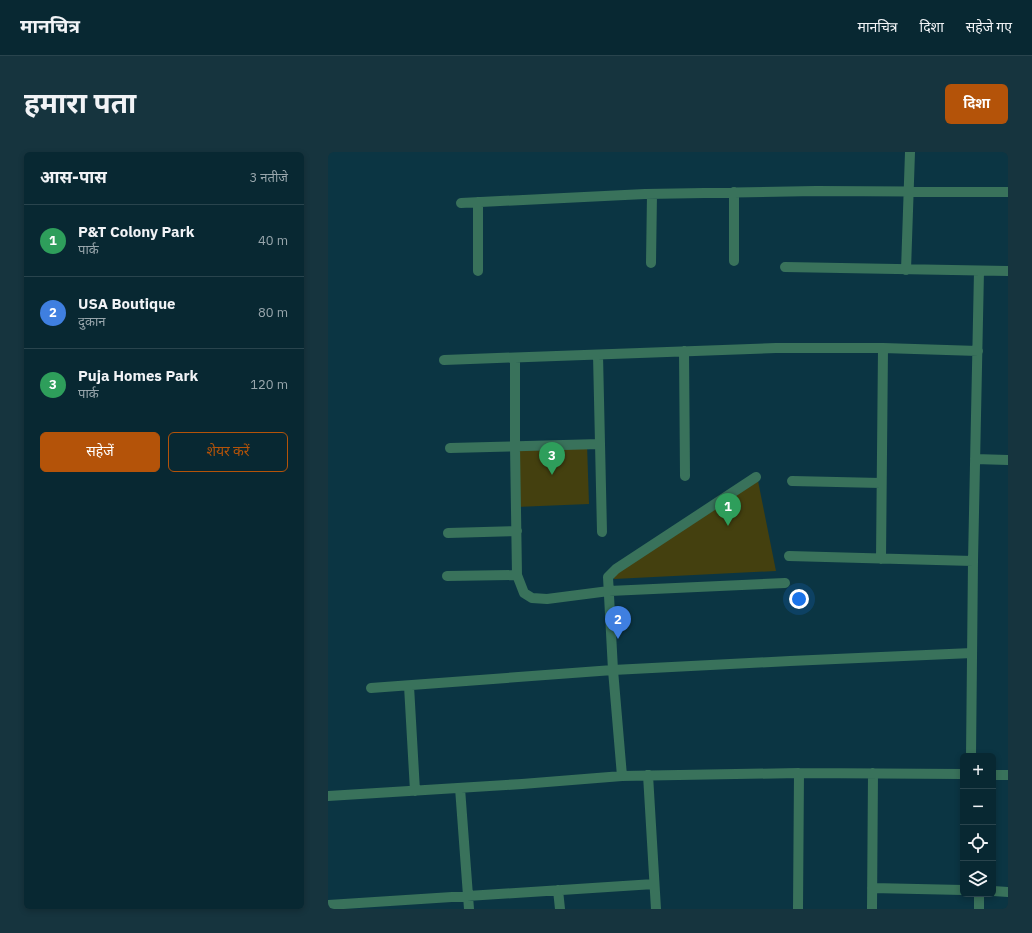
<!DOCTYPE html>
<html lang="hi">
<meta charset="utf-8">
<style>
:root{--surface:#082832;--page:#16343e;--text:#f1f3f6;--muted:#98a6ac;--line:#29444d;--accent:#b45309}
body{margin:0;font-family:"IBM Plex Sans","Noto Sans Devanagari",sans-serif;background:var(--page);color:var(--text)}
.controls{position:absolute;right:12px;bottom:12px;display:grid;overflow:hidden;border-radius:6px;box-shadow:0 2px 6px #0003}
.controls button{width:36px;height:36px;display:grid;place-items:center;padding:0;border:0;border-bottom:1px solid var(--line);background:var(--surface);color:var(--text);font:20px sans-serif}
.you{position:absolute;left:471px;top:447px;width:14px;height:14px;margin:-10px;border:3px solid #fff;border-radius:50%;background:#1a73e8;box-shadow:0 0 0 6px #1a73e833}
.badge{display:grid;place-items:center;width:26px;height:26px;border-radius:50%;background:var(--accent);color:#fff;font-size:13px;font-weight:700}
.pin{position:absolute;translate:-50% -33px;filter:drop-shadow(0 1px 2px #0008)}
.pin::after{content:'';position:absolute;top:21px;width:14px;height:12px;background:inherit;clip-path:polygon(0 0,100% 0,50% 100%)}
.list{margin:0;padding:0;list-style:none}
h2{display:flex;justify-content:space-between;align-items:center;height:52px;margin:0;padding:0 16px;font-size:17px}
h2 small{font-size:13px;font-weight:400;color:var(--muted)}
.list li{display:grid;grid-template-columns:26px 1fr auto;gap:12px;align-items:center;box-sizing:border-box;height:72px;padding:0 16px;border-top:1px solid var(--line)}
.list b{display:block;font-size:15px;white-space:nowrap}
.list p{margin:0;font-size:13px;white-space:nowrap;color:var(--muted)}
.list em{font-size:13px;font-style:normal;color:var(--muted)}
.actions{display:flex;gap:8px;padding:12px 16px}
.actions a{flex:1;padding:9px 0;border:1px solid var(--accent);border-radius:6px;text-align:center;font-size:14px;color:var(--accent)}
.actions .main{background:var(--accent);color:#fff}
.icon{flex:none;width:22px;height:22px;fill:none;stroke:currentColor;stroke-width:2;stroke-linecap:round;stroke-linejoin:round}
.map{position:relative;flex:none;width:680px;height:757px;overflow:hidden;border-radius:6px}
header{display:flex;align-items:center;gap:24px;box-sizing:border-box;height:56px;padding:0 20px;background:var(--surface);border-bottom:1px solid var(--line)}
header strong{font-size:19px}
nav{display:flex;gap:22px;margin-inline-start:auto;font-size:14px}
.intro{display:flex;align-items:center;justify-content:space-between;box-sizing:border-box;height:96px;padding:0 24px}
h1{margin:0;font-size:28px}
.button{padding:10px 18px;border-radius:6px;background:var(--accent);color:#fff;font-size:14px;font-weight:700}
main{display:flex;gap:24px;padding:0 24px}
aside{flex:1;background:var(--surface);border-radius:6px;box-shadow:0 2px 6px #0003}
.map>svg:first-child{display:block}
</style>
<header>
<strong>मानचित्र</strong>
<nav><a>मानचित्र</a><a>दिशा</a><a>सहेजे गए</a></nav>
</header>
<div class="intro"><h1>हमारा पता</h1><a class="button">दिशा</a></div>
<main>
<aside>
<h2>आस-पास<small>3 नतीजे</small></h2>
<ul class="list">
<li><span class="badge" style="background:#2e9e5b">1</span><div><b>P&amp;T Colony Park</b><p>पार्क</p></div><em>40 m</em></li>
<li><span class="badge" style="background:#3f7fe0">2</span><div><b>USA Boutique</b><p>दुकान</p></div><em>80 m</em></li>
<li><span class="badge" style="background:#2e9e5b">3</span><div><b>Puja Homes Park</b><p>पार्क</p></div><em>120 m</em></li>
</ul>
<div class="actions"><a class="main">सहेजें</a><a>शेयर करें</a></div>
</aside>
<div class="map">
<svg width="680" height="757" viewBox="0 0 680 757">
<rect width="100%" height="100%" fill="#0b3543"/>
<path fill="#44400f" d="M 259,292 L 261,352 L 188,355 L 187,294 Z
M 430,329 L 448,419 L 286,427 L 286,423 Z"/>
<g fill="none" stroke-linecap="round" stroke-linejoin="round">
<path stroke="#39725b" stroke-width="10" d="M 406,40 L 406,109
M 150,50 L 150,119
M 133,51 L 317,42 L 488,39 L 680,40
M 323,111 L 324,42
M 457,115 L 680,119
M 578,118 L 582,0
M 356,199 L 357,324
M 270,203 L 274,380
M 187,206 L 187,294 L 189,423 L 196,441 L 204,446 L 219,447 L 281,439 L 457,431
M 116,208 L 448,196 L 555,196 L 650,199
M 122,296 L 272,292
M 647,307 L 680,308
M 464,329 L 553,331
M 120,381 L 189,379
M 461,404 L 645,409
M 553,407 L 555,196
M 119,424 L 189,423
M 81,534 L 87,639
M 43,536 L 285,518 L 462,509 L 644,501
M 643,604 L 645,409 L 651,119
M 320,623 L 328,757
M 665,623 L 680,623
M 294,624 L 285,518 L 280,425 L 288,417 L 428,325
M 132,636 L 141,757
M 0,644 L 194,632 L 294,624 L 471,621 L 635,622
M 544,736 L 635,738
M 230,738 L 232,757
M 665,739 L 680,740
M 0,753 L 326,732
M 470,757 L 471,621
M 544,757 L 545,621
M 651,757 L 651,742"/>
</g>
</svg>
<div class="controls">
<button>+</button>
<button>−</button>
<button><svg class="icon" aria-label="locate" viewBox="0 0 24 24"><circle cx="12" cy="12" r="6"/><path d="M12 2v4M12 18v4M2 12h4M18 12h4"/></svg></button>
<button><svg class="icon" aria-label="layers" viewBox="0 0 24 24"><path d="M12 4l9 5-9 5-9-5zM3 14l9 5 9-5"/></svg></button>
</div>
<div class="you"></div>
<div class="pin badge" style="left:400px;top:374px;background:#2e9e5b">1</div>
<div class="pin badge" style="left:290px;top:487px;background:#3f7fe0">2</div>
<div class="pin badge" style="left:224px;top:323px;background:#2e9e5b">3</div>
</div>
</main>
